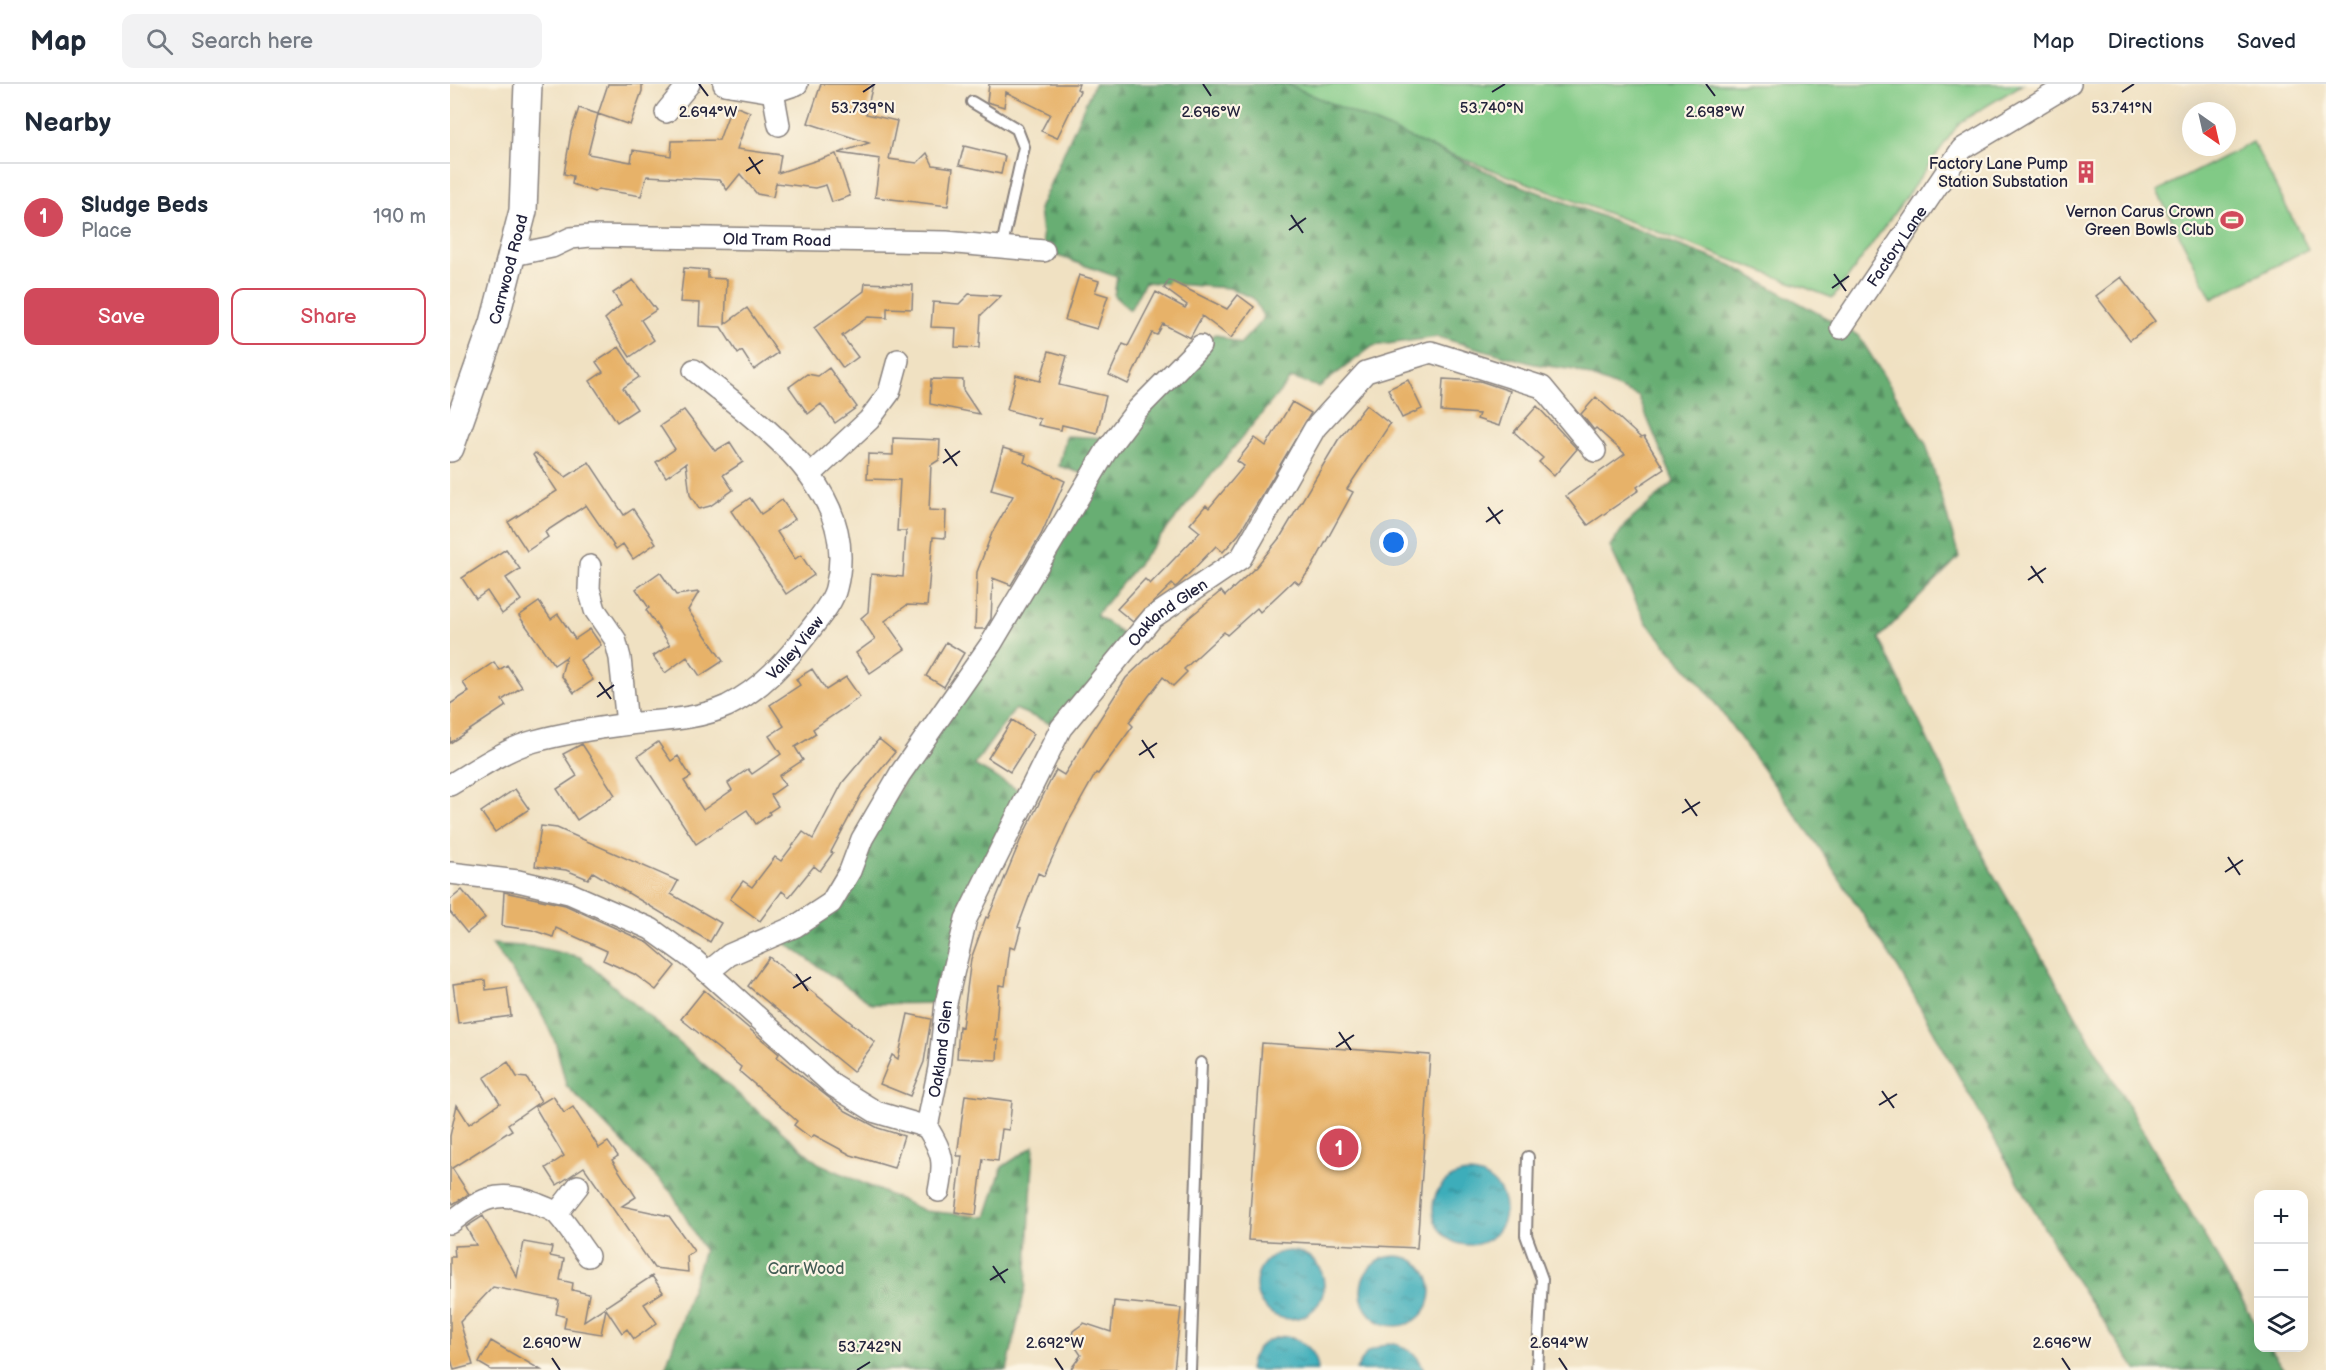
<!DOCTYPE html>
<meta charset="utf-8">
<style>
:root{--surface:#fff;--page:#f2f2f3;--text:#1f2937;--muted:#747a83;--line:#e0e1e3;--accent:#d1495b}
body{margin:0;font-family:"Balsamiq Sans",sans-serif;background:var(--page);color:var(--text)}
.controls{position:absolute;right:18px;bottom:18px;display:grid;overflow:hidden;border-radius:12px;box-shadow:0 6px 24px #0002}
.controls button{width:54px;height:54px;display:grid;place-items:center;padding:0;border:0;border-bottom:2px solid var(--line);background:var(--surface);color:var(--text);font:30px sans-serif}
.compass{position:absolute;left:1732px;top:18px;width:54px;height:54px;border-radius:50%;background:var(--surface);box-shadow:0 6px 24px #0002;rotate:146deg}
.you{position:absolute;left:944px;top:459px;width:21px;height:21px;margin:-15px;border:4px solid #fff;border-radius:50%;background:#1a73e8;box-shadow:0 0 0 9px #1a73e833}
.badge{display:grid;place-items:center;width:39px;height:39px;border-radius:50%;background:var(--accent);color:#fff;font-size:20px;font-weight:700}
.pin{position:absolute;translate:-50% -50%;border:3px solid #fff;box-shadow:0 2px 6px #0006}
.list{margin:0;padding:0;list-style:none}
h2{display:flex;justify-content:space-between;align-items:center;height:78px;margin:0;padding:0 24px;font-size:26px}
h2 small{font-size:20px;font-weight:400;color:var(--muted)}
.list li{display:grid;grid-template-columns:39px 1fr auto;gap:18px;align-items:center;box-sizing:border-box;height:108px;padding:0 24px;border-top:2px solid var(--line)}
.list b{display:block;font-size:22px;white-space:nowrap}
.list p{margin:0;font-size:20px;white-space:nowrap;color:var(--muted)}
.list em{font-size:20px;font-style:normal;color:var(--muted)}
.actions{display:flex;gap:12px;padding:18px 24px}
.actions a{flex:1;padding:14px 0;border:2px solid var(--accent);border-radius:12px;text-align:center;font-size:21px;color:var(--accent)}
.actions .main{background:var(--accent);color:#fff}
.icon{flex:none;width:33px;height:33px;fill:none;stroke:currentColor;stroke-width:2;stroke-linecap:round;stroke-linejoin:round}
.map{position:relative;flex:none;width:1876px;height:1286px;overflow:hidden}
header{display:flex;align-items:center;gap:36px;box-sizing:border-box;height:84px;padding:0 30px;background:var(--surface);border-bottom:2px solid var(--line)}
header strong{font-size:28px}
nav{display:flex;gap:33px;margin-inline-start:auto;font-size:21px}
.search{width:420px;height:54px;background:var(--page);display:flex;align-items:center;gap:15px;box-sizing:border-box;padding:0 21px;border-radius:12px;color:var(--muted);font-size:22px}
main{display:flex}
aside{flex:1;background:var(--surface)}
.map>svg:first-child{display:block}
</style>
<header>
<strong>Map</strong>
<div class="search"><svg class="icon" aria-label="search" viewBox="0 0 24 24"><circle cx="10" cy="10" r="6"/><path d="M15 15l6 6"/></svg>Search here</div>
<nav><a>Map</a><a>Directions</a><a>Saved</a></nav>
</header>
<main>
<aside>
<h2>Nearby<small></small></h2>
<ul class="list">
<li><span class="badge">1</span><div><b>Sludge Beds</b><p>Place</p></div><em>190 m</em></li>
</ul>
<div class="actions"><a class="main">Save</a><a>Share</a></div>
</aside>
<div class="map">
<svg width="1876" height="1286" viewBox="0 0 1876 1286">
<defs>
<pattern id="forest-firs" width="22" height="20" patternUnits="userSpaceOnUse" patternTransform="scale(1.5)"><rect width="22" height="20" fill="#68ae73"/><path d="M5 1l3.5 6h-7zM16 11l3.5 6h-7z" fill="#558d60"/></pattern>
<pattern id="water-ripples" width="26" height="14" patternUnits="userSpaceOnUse" patternTransform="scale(1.5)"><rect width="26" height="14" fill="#3dadba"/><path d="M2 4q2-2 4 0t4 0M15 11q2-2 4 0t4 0" fill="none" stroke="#338c98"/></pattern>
</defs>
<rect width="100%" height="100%" fill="#fcf5e5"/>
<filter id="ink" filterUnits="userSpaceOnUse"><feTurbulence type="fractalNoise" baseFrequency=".0167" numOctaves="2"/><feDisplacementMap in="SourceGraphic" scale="12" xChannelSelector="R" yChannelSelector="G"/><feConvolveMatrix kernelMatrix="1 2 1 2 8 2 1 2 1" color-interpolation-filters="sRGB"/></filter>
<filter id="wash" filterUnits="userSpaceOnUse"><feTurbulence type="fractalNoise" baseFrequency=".008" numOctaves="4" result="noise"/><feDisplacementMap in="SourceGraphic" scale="24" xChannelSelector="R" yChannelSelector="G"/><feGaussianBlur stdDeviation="1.35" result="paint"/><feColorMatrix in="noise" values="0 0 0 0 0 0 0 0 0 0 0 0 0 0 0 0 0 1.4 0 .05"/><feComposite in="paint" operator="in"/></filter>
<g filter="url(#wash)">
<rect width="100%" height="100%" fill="#f0e1c2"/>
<path fill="#81ca86" stroke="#527660" stroke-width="1.5" d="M 814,0 L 1573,0 L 1510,38 L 1383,214 Z
M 1803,58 L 1858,165 L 1762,215 L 1707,107 Z"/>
<path fill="url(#forest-firs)" stroke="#456857" stroke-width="1.5" d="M 644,0 L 837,0 L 1061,98 L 1281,181 L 1409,252 L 1476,360 L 1509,473 L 1429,554 L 1539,783 L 1808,1244 L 1808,1264 L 1820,1264 L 1835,1286 L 1686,1286 L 1614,1179 L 1448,884 L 1367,760 L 1254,604 L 1196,538 L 1160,463 L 1175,441 L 1224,398 L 1188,312 L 1125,286 L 1084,280 L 988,253 L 923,262 L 869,303 L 841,294 L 646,531 L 683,556 L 611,644 L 565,625 L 524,681 L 577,711 L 516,835 L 496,919 L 422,920 L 335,859 L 381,819 L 640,392 L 609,382 L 616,352 L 658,354 L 750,262 L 765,250 L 790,260 L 814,234 L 803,214 L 779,204 L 695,198 L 680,226 L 664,212 L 667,193 L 594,167 L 589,125 Z
M 42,860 L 86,863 L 130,873 L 368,1079 L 475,1127 L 536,1133 L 552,1083 L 584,1062 L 576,1201 L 557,1286 L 215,1286 L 254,1166 L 221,1108 L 116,1001 L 106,960 L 90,926 Z"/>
<path fill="url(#water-ripples)" stroke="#30687a" stroke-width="1.5" d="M983 1125a36 36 0 1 1 72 0a36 36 0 1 1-72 0Z
M806 1201a34 34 0 1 1 68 0a34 34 0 1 1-68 0Z
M911 1207a35 35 0 1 1 70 0a35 35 0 1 1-70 0Z
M 837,1252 C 854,1257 867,1267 868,1286 L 799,1286 C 802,1264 815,1254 837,1252 Z
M 938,1259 C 956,1261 968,1269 974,1286 L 906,1286 L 917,1268 Z"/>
<g id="blocks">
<path fill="#e7b269" d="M 158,0 L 192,0 L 192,7 L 180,41 L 148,30 L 138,70 L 181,78 L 183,66 L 221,72 L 222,57 L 269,56 L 282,21 L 300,28 L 287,65 L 331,71 L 328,89 L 386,70 L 400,112 L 382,118 L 376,101 L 365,104 L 326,99 L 323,113 L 307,110 L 290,90 L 277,106 L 270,96 L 197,92 L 191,112 L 148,105 L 144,108 L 122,100 L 123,92 L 114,90 L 121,48 L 129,24 L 148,30 Z
M 371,0 L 423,0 L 416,30 L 447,37 L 439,75 L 467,79 L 477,69 L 483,81 L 503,84 L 498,122 L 425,113 L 430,75 L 388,69 L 419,59 L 358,39 Z
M 539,0 L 629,0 L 627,5 L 630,7 L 607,54 L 591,47 L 600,30 L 556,8 L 554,23 L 537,18 Z
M 514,62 L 555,72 L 551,90 L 509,81 Z
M 234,184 L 258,186 L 258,194 L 277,195 L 275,240 L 297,224 L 328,269 L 304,286 L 292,267 L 288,270 L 271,243 L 249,242 L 250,219 L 230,218 Z
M 629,191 L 649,197 L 645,208 L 658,212 L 647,245 L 615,236 Z
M 1671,193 L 1705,237 L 1680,256 L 1646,212 Z
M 183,196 L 206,226 L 191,236 L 204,256 L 180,273 L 155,235 L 171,221 L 163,209 Z
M 719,196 L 777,225 L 788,211 L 804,223 L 781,254 L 752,232 L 740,254 L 713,240 L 707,251 L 702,249 L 678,300 L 659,291 L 673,260 L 678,262 L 706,208 L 735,224 L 737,221 L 714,204 Z
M 415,199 L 463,201 L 462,225 L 437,224 L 437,234 L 418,233 L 392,252 L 408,273 L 393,284 L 364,244 L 414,207 Z
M 519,210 L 551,212 L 531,231 L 529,264 L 505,263 L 506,244 L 481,243 L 483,218 L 509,220 Z
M 169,263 L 189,293 L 173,304 L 187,325 L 167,338 L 140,297 L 153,288 L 146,278 Z
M 599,267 L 617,272 L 609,301 L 656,312 L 647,349 L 612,341 L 611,346 L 588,341 L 590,335 L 557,326 L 566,291 L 590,297 Z
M 379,284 L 407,323 L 385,339 L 371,320 L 358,330 L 339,303 L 357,290 L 368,292 Z
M 481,295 L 513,296 L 513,306 L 529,330 L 480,320 Z
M 993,295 L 1030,297 L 1060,307 L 1049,342 L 1027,335 L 1029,330 L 991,327 Z
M 958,296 L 972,325 L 952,334 L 938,305 Z
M 1146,313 L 1191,354 L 1194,353 L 1214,385 L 1187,403 L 1189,406 L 1138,441 L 1116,412 L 1175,370 L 1146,344 L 1144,346 L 1131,330 Z
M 842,318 L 861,329 L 789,450 L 773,468 L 766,462 L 728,501 L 725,503 L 722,500 L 683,538 L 667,525 L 695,495 L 700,500 L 750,448 L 740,440 L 756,421 L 759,424 L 794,382 L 787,377 L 805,354 L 816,362 Z
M 916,321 L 940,340 L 897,405 L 903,408 L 862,483 L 849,500 L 844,496 L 810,528 L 807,524 L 777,551 L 774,548 L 734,585 L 737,588 L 723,602 L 713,593 L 679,638 L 683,642 L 648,690 L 646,689 L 619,737 L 594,792 L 588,789 L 568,843 L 571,844 L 565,865 L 560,863 L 555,902 L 549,901 L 545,956 L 548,956 L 547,976 L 507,974 L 509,942 L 512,943 L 521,875 L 536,833 L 538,834 L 570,757 L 606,686 L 614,691 L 676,594 L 740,533 L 771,507 L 775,512 L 806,483 L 831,452 L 888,356 Z
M 1087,322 L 1127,365 L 1104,392 L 1089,378 L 1093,374 L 1064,348 Z
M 234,326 L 265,367 L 280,358 L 293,378 L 273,391 L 283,406 L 260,422 L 249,425 L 240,411 L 236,379 L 216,393 L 206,378 L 225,365 L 210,342 Z
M 443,354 L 490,356 L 489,376 L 481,381 L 479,426 L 496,427 L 495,454 L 483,453 L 477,522 L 457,521 L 435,537 L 455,565 L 420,589 L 406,569 L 425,555 L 411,534 L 418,528 L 421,490 L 453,493 L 456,447 L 447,447 L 450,396 L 417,395 L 418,370 L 443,371 Z
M 553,364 L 576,371 L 574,378 L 615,397 L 591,451 L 561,501 L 543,494 L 541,535 L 535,545 L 525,545 L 527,488 L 542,449 L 563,412 L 541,406 Z
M 85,369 L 116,393 L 139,378 L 174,431 L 183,425 L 206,459 L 183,475 L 173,460 L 166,465 L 136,421 L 95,448 L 98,453 L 77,467 L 58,438 L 107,407 L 83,371 Z
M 300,414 L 311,430 L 332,416 L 345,435 L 327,448 L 345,475 L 351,471 L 364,491 L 336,510 L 281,427 Z
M 56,465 L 70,485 L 56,494 L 71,516 L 52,530 L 37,507 L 26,515 L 12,494 Z
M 210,488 L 226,511 L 249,508 L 238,526 L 273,577 L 250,592 L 237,573 L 215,589 L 203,572 L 220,561 L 196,526 L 199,524 L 186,505 Z
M 89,518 L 101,535 L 108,530 L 125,555 L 140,545 L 151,561 L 130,576 L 143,596 L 124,609 L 111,591 L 116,573 L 104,581 L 69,532 Z
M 496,558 L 514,569 L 494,603 L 476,592 Z
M 44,578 L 49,586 L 57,581 L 72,603 L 52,616 L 56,622 L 0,659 L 0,620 L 19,608 L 13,599 Z
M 362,585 L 376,606 L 396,593 L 410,613 L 363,645 L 366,650 L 345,663 L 353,676 L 329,692 L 335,701 L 321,711 L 328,722 L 319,728 L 320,730 L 306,740 L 297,726 L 246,760 L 188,672 L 208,658 L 221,677 L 228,672 L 241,693 L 234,697 L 253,726 L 282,706 L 278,699 L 298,685 L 302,690 L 331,670 L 319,652 L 334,642 L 320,621 L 350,601 L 346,595 Z
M 562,636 L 584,650 L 560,688 L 538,674 Z
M 429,655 L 445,668 L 412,709 L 381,768 L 383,769 L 370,787 L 364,782 L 339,813 L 332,807 L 310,837 L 280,815 L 293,797 L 302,803 L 325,773 L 331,777 L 353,748 L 363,755 L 393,698 Z
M 132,660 L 165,711 L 127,736 L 107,705 L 127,692 L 113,670 Z
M 65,705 L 79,725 L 45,748 L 31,728 Z
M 91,742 L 107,744 L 228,797 L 221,810 L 271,839 L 260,858 L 143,788 L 138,795 L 116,786 L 85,782 Z
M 12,806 L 35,834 L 17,849 L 0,828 L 0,816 Z
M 54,808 L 115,821 L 198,859 L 225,882 L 206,906 L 184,890 L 153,876 L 157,867 L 106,844 L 103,853 L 82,846 L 52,842 Z
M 319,873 L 425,958 L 403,988 L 298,902 Z
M 35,896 L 36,906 L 57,903 L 61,932 L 8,939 L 3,900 Z
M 254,906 L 329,970 L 327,973 L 396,1027 L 428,1044 L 454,1052 L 444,1084 L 401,1071 L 364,1051 L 361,1054 L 344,1041 L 347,1037 L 289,987 L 291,983 L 231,935 Z
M 458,930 L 481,935 L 474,978 L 460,1012 L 430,1000 L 442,971 L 448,975 Z
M 812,959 L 980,971 L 967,1164 L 798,1156 Z
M 58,978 L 67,993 L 77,994 L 91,1017 L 58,1040 L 62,1046 L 2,1084 L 19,1110 L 3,1120 L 0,1114 L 0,1052 L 7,1021 L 19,1040 L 50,1019 L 34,994 Z
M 515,1011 L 562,1017 L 559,1046 L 552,1045 L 548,1077 L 533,1075 L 526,1131 L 505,1128 L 512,1072 L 507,1072 Z
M 103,1012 L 114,1029 L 123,1023 L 149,1064 L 158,1058 L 168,1072 L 162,1076 L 186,1113 L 172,1122 L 219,1132 L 244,1167 L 237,1172 L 238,1188 L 204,1184 L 134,1083 L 107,1101 L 96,1084 L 114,1072 L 85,1023 Z
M 33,1132 L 67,1193 L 74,1158 L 102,1163 L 100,1172 L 114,1175 L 110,1196 L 123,1199 L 122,1206 L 139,1210 L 134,1237 L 202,1192 L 213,1208 L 194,1220 L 207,1239 L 184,1255 L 177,1245 L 172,1249 L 156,1225 L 151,1250 L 114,1244 L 116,1233 L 106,1230 L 109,1216 L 43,1203 L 10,1238 L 23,1281 L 4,1286 L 0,1272 L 0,1173 L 5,1173 L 4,1162 L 26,1161 L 16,1143 Z
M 664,1217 L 731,1224 L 724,1286 L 620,1286 L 631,1271 L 621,1256 L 623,1247 L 634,1239 L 661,1248 Z
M 41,1257 L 91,1286 L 41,1286 L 29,1279 Z"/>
</g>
</g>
<g filter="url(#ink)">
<use href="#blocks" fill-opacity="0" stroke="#89827e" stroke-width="1.5"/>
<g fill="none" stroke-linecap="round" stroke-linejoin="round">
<g stroke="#89827e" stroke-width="14">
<path id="service" d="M 522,18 L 567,45 L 574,63 L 552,161
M 1078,1073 L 1076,1151 L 1092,1195 L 1087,1286
M 740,1286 L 751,979"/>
</g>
<g stroke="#89827e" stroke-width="24">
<g id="minor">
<path d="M 274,0 L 323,8"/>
<path d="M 216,28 L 239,0"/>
<path d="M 329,41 L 323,8 L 347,0"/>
<path id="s1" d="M 63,171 L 102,163 L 121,154 L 140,152 L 496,158 L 594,167"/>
<path id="s2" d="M 1391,244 L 1512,65 L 1620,0"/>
<path d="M 361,390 L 419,336 L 439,309 L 448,276"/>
<path d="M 140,482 L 139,505 L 145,526 L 165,555 L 170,574 L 177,640"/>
<path id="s3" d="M 0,701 C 27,685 55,665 85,657 C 115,649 148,644 179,640 C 212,636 246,636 277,622 C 312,605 337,576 360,546 C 369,534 383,518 386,504 C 412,405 309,340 244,286"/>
<path d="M 0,789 L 68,797 L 119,809 L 201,845 L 244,876 L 384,1002 L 426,1028 L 477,1043"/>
<path d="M 258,888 L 279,871 L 346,842 L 381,819 L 400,787 L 412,755 L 450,690 L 541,560 L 658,364 L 687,326 L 750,262"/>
<path id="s4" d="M 489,1107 C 495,1077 493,1069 477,1043 L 489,984 L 496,919 L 516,835 L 611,644 L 702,534 L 791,474 L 865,344 L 916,288 L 981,268 L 1092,303 L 1145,367"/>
<path d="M 107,1129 L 128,1102"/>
<path d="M 0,1139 C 30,1116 46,1104 84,1119 C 91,1122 103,1125 108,1131 C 119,1143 128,1159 138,1172"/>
</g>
</g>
<g stroke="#89827e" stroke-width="30">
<g id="tertiary">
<path id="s5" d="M 0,364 L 44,239 L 73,127 L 78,0"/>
</g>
</g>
<use href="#service" stroke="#fff" stroke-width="10"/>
<use href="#minor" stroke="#fff" stroke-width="21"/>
<use href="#tertiary" stroke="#fff" stroke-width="27"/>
</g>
</g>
<path fill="none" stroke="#22223b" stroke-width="2" d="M 249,0 L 258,12M 753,0 L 761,12M 1256,0 L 1265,12M 413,8 L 425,0M 1042,8 L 1055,0M 1672,8 L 1684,0M 299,73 L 310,90M 296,87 L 313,76M 841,131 L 853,149M 839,146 L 856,134M 1384,190 L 1396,207M 1382,204 L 1399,192M 495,365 L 507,382M 493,379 L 510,367M 1038,423 L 1050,440M 1036,438 L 1053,426M 1581,482 L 1593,499M 1578,496 L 1596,484M 149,598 L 161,615M 147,613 L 164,601M 692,656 L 704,674M 689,671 L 707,659M 1235,715 L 1247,732M 1232,729 L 1250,718M 1778,773 L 1790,791M 1775,788 L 1793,776M 346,890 L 358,907M 343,904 L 361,893M 889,948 L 901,966M 886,963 L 904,951M 1432,1007 L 1444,1024M 1429,1021 L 1447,1010M 543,1182 L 555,1199M 540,1196 L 558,1185M 102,1274 L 110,1286M 605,1274 L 613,1286M 1109,1274 L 1117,1286M 1612,1274 L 1620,1286M 407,1286 L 420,1278"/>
<defs>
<g id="building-bare" transform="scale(1.8)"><path d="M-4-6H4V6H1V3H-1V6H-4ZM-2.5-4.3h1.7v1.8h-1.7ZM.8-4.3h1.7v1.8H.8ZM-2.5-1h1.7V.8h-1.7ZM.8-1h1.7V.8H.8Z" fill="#d1495b" stroke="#fcf5e5" stroke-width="2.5" paint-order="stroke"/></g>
<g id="stadium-bare" transform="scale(1.8)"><path d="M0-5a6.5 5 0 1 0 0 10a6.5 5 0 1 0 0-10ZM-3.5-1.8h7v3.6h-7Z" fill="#d1495b" stroke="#fcf5e5" stroke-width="2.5" paint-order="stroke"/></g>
</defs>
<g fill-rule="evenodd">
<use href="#building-bare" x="1636" y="88"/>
<use href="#stadium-bare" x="1782" y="136"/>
</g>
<g text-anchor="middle" stroke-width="4.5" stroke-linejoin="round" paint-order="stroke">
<g font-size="16" fill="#22223b" stroke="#fcf5e5" text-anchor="end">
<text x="1618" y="85">Factory Lane Pump<tspan x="1618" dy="18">Station Substation</tspan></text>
<text x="1764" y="133">Vernon Carus Crown<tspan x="1764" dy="18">Green Bowls Club</tspan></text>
</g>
<g font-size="16" fill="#22223b" stroke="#fcf5e5">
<text dy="6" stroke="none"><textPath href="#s1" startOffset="267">Old Tram Road</textPath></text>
<text dy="6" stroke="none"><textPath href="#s2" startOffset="99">Factory Lane</textPath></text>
<text dy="6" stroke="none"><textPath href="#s5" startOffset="188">Carrwood Road</textPath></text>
<text dy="6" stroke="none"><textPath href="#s4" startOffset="651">Oakland Glen</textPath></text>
<text dy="6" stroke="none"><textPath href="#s3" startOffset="382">Valley View</textPath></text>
<text dy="6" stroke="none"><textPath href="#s4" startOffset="147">Oakland Glen</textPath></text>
</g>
<g font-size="16" fill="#435d55" stroke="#fcf5e5">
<text x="356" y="1190">Carr Wood</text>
</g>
</g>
<g font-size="15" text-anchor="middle" fill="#22223b" stroke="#fcf5e5" stroke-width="4.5" stroke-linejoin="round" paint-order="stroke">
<text x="413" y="29">53.739°N</text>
<text x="1042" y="29">53.740°N</text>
<text x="1672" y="29">53.741°N</text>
<text x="258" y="33">2.694°W</text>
<text x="761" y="33">2.696°W</text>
<text x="1265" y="33">2.698°W</text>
<text x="102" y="1264">2.690°W</text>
<text x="605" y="1264">2.692°W</text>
<text x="1109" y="1264">2.694°W</text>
<text x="1612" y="1264">2.696°W</text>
<text x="420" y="1268">53.742°N</text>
</g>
</svg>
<div class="controls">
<button>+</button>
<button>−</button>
<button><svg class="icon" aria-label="layers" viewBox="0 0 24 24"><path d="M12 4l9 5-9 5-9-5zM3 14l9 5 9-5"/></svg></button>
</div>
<svg class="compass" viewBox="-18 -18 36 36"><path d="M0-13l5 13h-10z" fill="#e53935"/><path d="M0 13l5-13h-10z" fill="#747a83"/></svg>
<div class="you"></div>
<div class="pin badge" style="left:889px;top:1064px">1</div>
</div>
</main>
